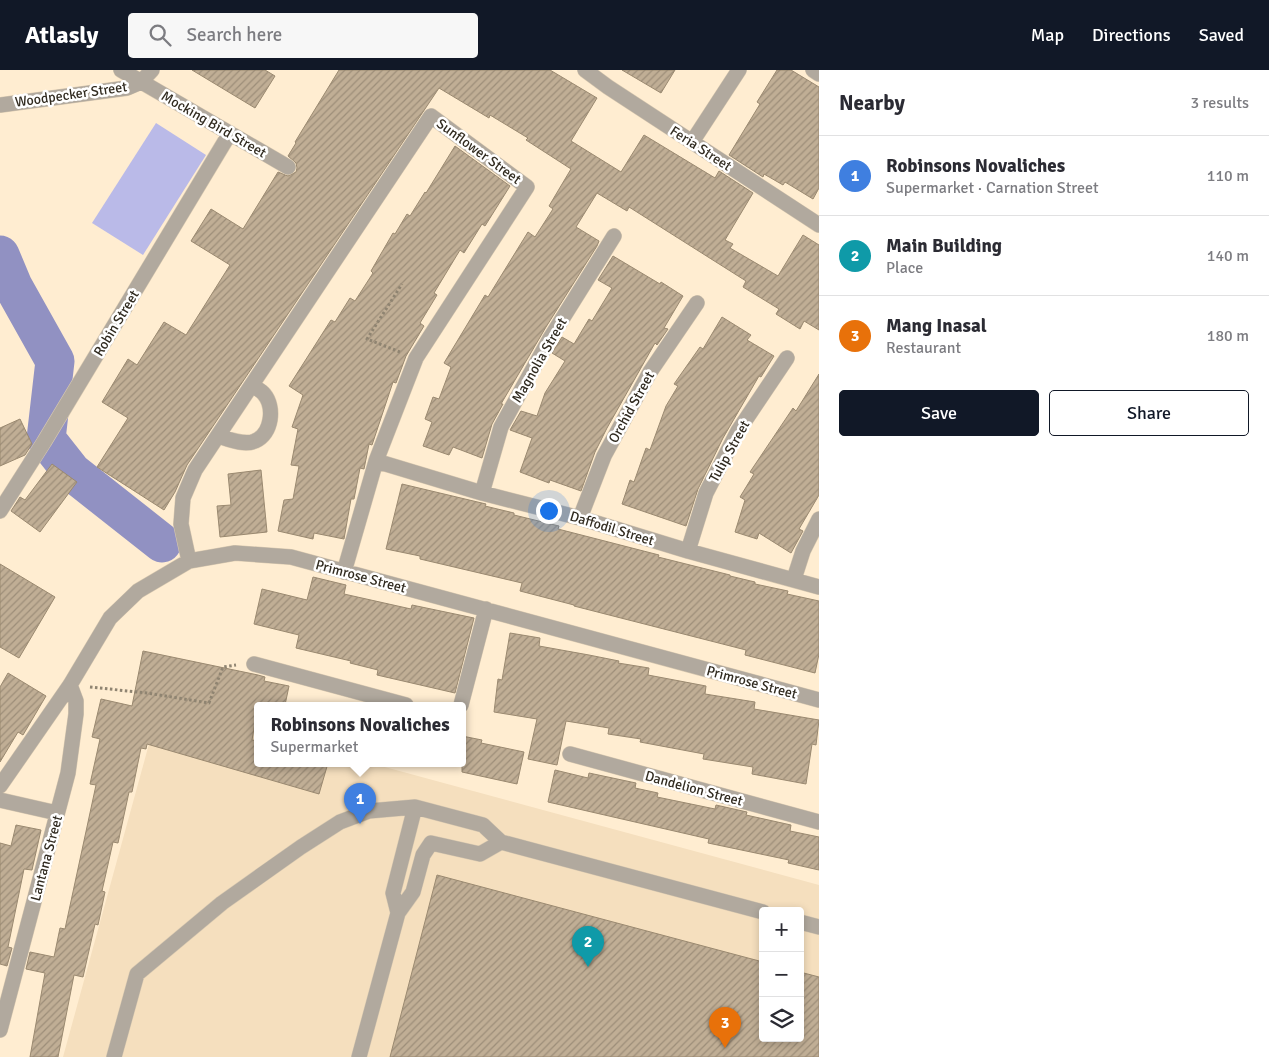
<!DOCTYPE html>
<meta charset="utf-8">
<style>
:root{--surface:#fff;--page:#f7f7f7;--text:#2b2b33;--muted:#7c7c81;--line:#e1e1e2;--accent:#111827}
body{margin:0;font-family:Signika,sans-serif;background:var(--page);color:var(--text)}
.controls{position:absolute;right:15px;bottom:15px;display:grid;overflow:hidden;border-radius:5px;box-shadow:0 2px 8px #0003}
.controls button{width:45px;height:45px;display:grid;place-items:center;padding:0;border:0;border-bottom:1px solid var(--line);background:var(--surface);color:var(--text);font:25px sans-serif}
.you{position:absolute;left:548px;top:440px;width:18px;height:18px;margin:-12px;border:4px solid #fff;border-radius:50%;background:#1a73e8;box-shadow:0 0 0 8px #1a73e833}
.badge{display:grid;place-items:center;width:32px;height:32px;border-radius:50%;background:var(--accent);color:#fff;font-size:16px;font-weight:700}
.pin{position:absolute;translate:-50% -41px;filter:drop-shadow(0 1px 2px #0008)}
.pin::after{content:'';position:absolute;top:26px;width:18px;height:15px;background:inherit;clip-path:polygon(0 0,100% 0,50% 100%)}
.popup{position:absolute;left:254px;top:632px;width:212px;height:65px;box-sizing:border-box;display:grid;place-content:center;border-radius:5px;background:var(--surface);filter:drop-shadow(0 1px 4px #0005);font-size:16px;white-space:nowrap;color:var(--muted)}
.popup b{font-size:19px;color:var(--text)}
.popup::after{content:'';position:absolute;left:50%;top:100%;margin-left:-10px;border:10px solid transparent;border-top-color:var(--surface)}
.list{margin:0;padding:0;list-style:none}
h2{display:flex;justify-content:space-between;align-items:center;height:65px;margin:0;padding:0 20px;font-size:21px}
h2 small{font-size:16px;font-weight:400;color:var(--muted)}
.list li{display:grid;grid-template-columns:32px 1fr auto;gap:15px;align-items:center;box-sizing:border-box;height:80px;padding:0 20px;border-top:1px solid var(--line)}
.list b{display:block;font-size:19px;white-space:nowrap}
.list p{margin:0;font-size:16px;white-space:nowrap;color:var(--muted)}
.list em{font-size:16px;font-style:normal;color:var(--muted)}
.actions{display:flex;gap:10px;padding:15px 20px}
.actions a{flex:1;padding:11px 0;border:1px solid var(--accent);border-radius:5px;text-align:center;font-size:18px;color:var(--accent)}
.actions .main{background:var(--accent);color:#fff}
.icon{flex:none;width:28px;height:28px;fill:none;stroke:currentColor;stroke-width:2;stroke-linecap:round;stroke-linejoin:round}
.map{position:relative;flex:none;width:819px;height:987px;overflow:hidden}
header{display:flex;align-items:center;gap:30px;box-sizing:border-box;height:70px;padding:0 25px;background:var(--accent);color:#fff}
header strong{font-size:24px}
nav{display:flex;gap:28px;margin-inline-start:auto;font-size:18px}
.search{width:350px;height:45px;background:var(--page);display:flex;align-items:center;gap:12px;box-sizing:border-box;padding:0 18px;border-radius:5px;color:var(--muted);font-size:19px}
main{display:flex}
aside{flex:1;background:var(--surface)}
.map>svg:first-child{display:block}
</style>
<header>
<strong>Atlasly</strong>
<div class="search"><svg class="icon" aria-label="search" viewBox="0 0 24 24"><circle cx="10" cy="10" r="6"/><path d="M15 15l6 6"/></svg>Search here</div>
<nav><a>Map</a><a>Directions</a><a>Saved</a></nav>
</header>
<main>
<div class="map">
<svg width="819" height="987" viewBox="0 0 819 987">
<defs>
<pattern id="building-hatch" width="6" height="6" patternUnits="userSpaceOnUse" patternTransform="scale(1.25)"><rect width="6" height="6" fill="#c0ae95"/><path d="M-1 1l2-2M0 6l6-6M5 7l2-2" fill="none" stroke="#9d8e79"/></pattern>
</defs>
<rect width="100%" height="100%" fill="#ffedd1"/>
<path fill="#f5dfbe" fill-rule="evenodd" d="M 160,634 L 257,661 L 258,693 L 370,693 L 819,815 L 819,987 L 63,987 ZM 763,841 L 800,841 L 800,968 L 763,968 Z"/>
<path fill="#babae8" d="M 156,53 L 206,85 L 143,185 L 92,153 Z"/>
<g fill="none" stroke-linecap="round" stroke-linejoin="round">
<path stroke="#9191c2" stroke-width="39" d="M 0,185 L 13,216 L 55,291 L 46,369 L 72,402 L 162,473"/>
</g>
<path fill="url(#building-hatch)" stroke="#9a8970" d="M 192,0 L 265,0 L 275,6 L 255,38 Z
M 339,0 L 550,0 L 597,28 L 571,71 L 621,102 L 644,65 L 715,108 L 719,101 L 753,123 L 725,170 L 733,174 L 730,178 L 778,206 L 803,165 L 819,175 L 819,260 L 804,251 L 800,259 L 776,244 L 779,239 L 743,217 L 746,211 L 629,137 L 627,141 L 597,123 L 576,157 L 599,171 L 597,176 L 546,257 L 501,334 L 503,334 L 492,354 L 482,388 L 453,377 L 449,385 L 423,376 L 432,352 L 425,349 L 433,327 L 439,329 L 451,297 L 444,293 L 485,225 L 488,227 L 528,162 L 535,167 L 553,139 L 549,136 L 571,99 L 526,70 L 528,68 L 490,45 L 489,48 L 439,18 L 187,395 L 175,422 L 164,440 L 97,397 L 128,348 L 102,332 L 128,289 L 137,295 L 164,252 L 186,265 L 230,195 L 191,171 L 211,139 L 243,159 L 278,102 L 288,106 L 296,102 L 297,98 L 296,93 L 288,86 L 296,73 L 295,72 Z
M 622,0 L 675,0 L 661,23 Z
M 777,0 L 791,0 L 819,17 L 819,118 L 813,129 L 785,112 L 783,115 L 764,104 L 763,107 L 729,85 L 760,34 L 757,32 Z
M 455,76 L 510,116 L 485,156 L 482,154 L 464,183 L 460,180 L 434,223 L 437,225 L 420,253 L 424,256 L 406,286 L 396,313 L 393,312 L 372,375 L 369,374 L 364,399 L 360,398 L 354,429 L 351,429 L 344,469 L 314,463 L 313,469 L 278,461 L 284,430 L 293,429 L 299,396 L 291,395 L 298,359 L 292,357 L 303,325 L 289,316 L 331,250 L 335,252 L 350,228 L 355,231 L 373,203 L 371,201 L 393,163 L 395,164 L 407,144 L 410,146 L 425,122 L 426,123 Z
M 613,186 L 660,214 L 661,212 L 683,226 L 664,258 L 668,259 L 657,275 L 655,273 L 607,358 L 595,382 L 581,421 L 550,410 L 549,413 L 520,402 L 532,368 L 510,360 L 521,341 L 537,346 L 545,323 L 565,291 L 552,283 L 562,267 L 574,274 L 589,249 L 592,251 L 612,218 L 598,210 Z
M 722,247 L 751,265 L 747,270 L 774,286 L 761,307 L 759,306 L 723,368 L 698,419 L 686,456 L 622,434 L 630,410 L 634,412 L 646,378 L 650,380 L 666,336 L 678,316 L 674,314 L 700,277 L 703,279 Z
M 819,304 L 819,425 L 799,459 L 803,461 L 791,483 L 759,463 L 757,469 L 735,462 L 745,430 L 740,427 L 754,404 L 750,402 L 793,338 L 796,341 Z
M 20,349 L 32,374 L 25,385 L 0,396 L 0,358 Z
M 52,394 L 77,412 L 40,462 L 11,441 L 20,427 L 25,430 Z
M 261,400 L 267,462 L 220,467 L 217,436 L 231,435 L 228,404 Z
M 402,414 L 486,434 L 485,436 L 514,443 L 514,445 L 559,456 L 558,459 L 659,485 L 658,487 L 730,505 L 730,506 L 755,512 L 755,514 L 788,521 L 787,524 L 819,531 L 819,584 L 815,603 L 745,585 L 746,580 L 574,536 L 574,535 L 520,521 L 522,513 L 420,489 L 420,486 L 386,479 Z
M 0,494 L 55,527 L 19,588 L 0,577 Z
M 313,507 L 346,515 L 344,524 L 411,539 L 412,535 L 474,548 L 455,623 L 377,605 L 378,600 L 350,593 L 351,591 L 296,578 L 299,565 L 254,554 L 262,519 L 307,530 Z
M 510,563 L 540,568 L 539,576 L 589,585 L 619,591 L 618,593 L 649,598 L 648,605 L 706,616 L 705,624 L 755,632 L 754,639 L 819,650 L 816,675 L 812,674 L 806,714 L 752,704 L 753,697 L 703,689 L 704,684 L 640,672 L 641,669 L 608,664 L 609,658 L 566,651 L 557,695 L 528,689 L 537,649 L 494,642 L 498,609 L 502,610 Z
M 143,581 L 258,605 L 265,607 L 264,611 L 289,616 L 285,635 L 258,635 L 252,670 L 258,671 L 258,693 L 328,693 L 319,724 L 147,674 L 146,679 L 141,678 L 132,722 L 129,722 L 118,773 L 113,772 L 102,821 L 105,822 L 98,855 L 95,854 L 83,907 L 74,905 L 58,987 L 30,987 L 45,903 L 26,899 L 30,882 L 54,887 L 60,858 L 65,859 L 96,715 L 90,714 L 100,669 L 92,667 L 101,629 L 132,636 Z
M 8,603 L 46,626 L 23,665 L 18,662 L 0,692 L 0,617 Z
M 462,666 L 482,670 L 481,673 L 524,682 L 517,714 L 462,702 Z
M 555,700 L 588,708 L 589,703 L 636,713 L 635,718 L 658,723 L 657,727 L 715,739 L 716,735 L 747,742 L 746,745 L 791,755 L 790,761 L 819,767 L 819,800 L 788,793 L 789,790 L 708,773 L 709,769 L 548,732 Z
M 16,755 L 41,760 L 32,800 L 24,799 L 8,877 L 12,878 L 7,896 L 0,894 L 0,773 L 11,776 Z
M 437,805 L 763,892 L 763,968 L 800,968 L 800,902 L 819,907 L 819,987 L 390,987 Z"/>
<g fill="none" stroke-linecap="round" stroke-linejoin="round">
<g stroke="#dacab1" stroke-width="16">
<path id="minor" d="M 121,0 L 288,97
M 585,0 L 608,17 L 819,155
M 813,0 L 819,4
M 0,35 L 127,18 L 141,12 L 152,0
M 692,72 L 739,0
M 218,366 C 228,369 244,376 255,371 C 272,364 275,337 264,324 C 261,320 255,318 252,315
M 376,391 L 482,423 L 580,448 L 688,481 L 819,517
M 482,423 L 501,357 L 549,270 L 614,166
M 0,441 L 44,372 L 230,63
M 580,448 L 604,386 L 650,302 L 697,233
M 688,481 L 706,423 L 738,361 L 787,288
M 189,491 L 181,454 L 183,428 L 195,400 L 431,46 L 527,117 L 416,288 L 376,391 L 344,502
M 794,509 L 803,481 L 819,449
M 254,594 L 406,635
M 461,635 L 486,539
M 570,684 L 819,752
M 0,716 L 70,615 L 110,548 L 138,521 L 189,491 L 235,483 L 291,487 L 819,630
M 0,730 L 57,743
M 398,843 L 393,823 L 415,737
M 800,852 L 819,857
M 0,960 L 68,703 L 76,644 L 76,631 L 70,615
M 114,987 L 137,904 L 222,833 L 301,777 L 340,752 L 369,741 L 415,737 L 483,755 L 501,772 L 763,842
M 359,987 L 398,843 L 413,822 L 423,785 L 431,773 L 480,784 L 501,772"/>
</g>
<path stroke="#8f8471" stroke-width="3" stroke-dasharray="2.5 2.5" stroke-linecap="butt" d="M 400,282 L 367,269 L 402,214
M 90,617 L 147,623 L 209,633 L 223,597 L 236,595"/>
<use href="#minor" stroke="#b1a99e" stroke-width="15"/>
</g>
<g text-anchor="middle" stroke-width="5" stroke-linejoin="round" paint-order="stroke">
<g font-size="14" fill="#312b20" stroke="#fff">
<text transform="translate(71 24) rotate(-8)" y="5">Woodpecker Street</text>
<text transform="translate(214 54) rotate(30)" y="5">Mocking Bird Street</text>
<text transform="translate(701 78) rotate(33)" y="5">Feria Street</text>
<text transform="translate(479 81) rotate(36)" y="5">Sunflower Street</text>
<text transform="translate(116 253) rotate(-59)" y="5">Robin Street</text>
<text transform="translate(539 290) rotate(-60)" y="5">Magnolia Street</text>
<text transform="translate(631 337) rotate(-61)" y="5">Orchid Street</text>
<text transform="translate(729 381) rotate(-61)" y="5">Tulip Street</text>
<text transform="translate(612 458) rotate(17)" y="5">Daffodil Street</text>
<text transform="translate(361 506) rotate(15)" y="5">Primrose Street</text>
<text transform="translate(752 612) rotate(15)" y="5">Primrose Street</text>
<text transform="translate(694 718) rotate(15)" y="5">Dandelion Street</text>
<text transform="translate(46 788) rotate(-75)" y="5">Lantana Street</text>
</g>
</g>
</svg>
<div class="controls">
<button>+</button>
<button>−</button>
<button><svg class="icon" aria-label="layers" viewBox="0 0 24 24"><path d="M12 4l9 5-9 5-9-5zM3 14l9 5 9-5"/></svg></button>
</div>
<div class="you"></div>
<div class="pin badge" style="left:360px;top:754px;background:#3f7fe0">1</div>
<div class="popup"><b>Robinsons Novaliches</b>Supermarket</div>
<div class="pin badge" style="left:588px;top:897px;background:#0f9aa8">2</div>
<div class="pin badge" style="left:725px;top:978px;background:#e8710a">3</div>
</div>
<aside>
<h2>Nearby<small>3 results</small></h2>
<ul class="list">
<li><span class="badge" style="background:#3f7fe0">1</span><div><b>Robinsons Novaliches</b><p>Supermarket · Carnation Street</p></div><em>110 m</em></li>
<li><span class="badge" style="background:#0f9aa8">2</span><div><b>Main Building</b><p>Place</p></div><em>140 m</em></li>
<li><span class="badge" style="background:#e8710a">3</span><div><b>Mang Inasal</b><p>Restaurant</p></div><em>180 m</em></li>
</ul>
<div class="actions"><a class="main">Save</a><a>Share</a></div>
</aside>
</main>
